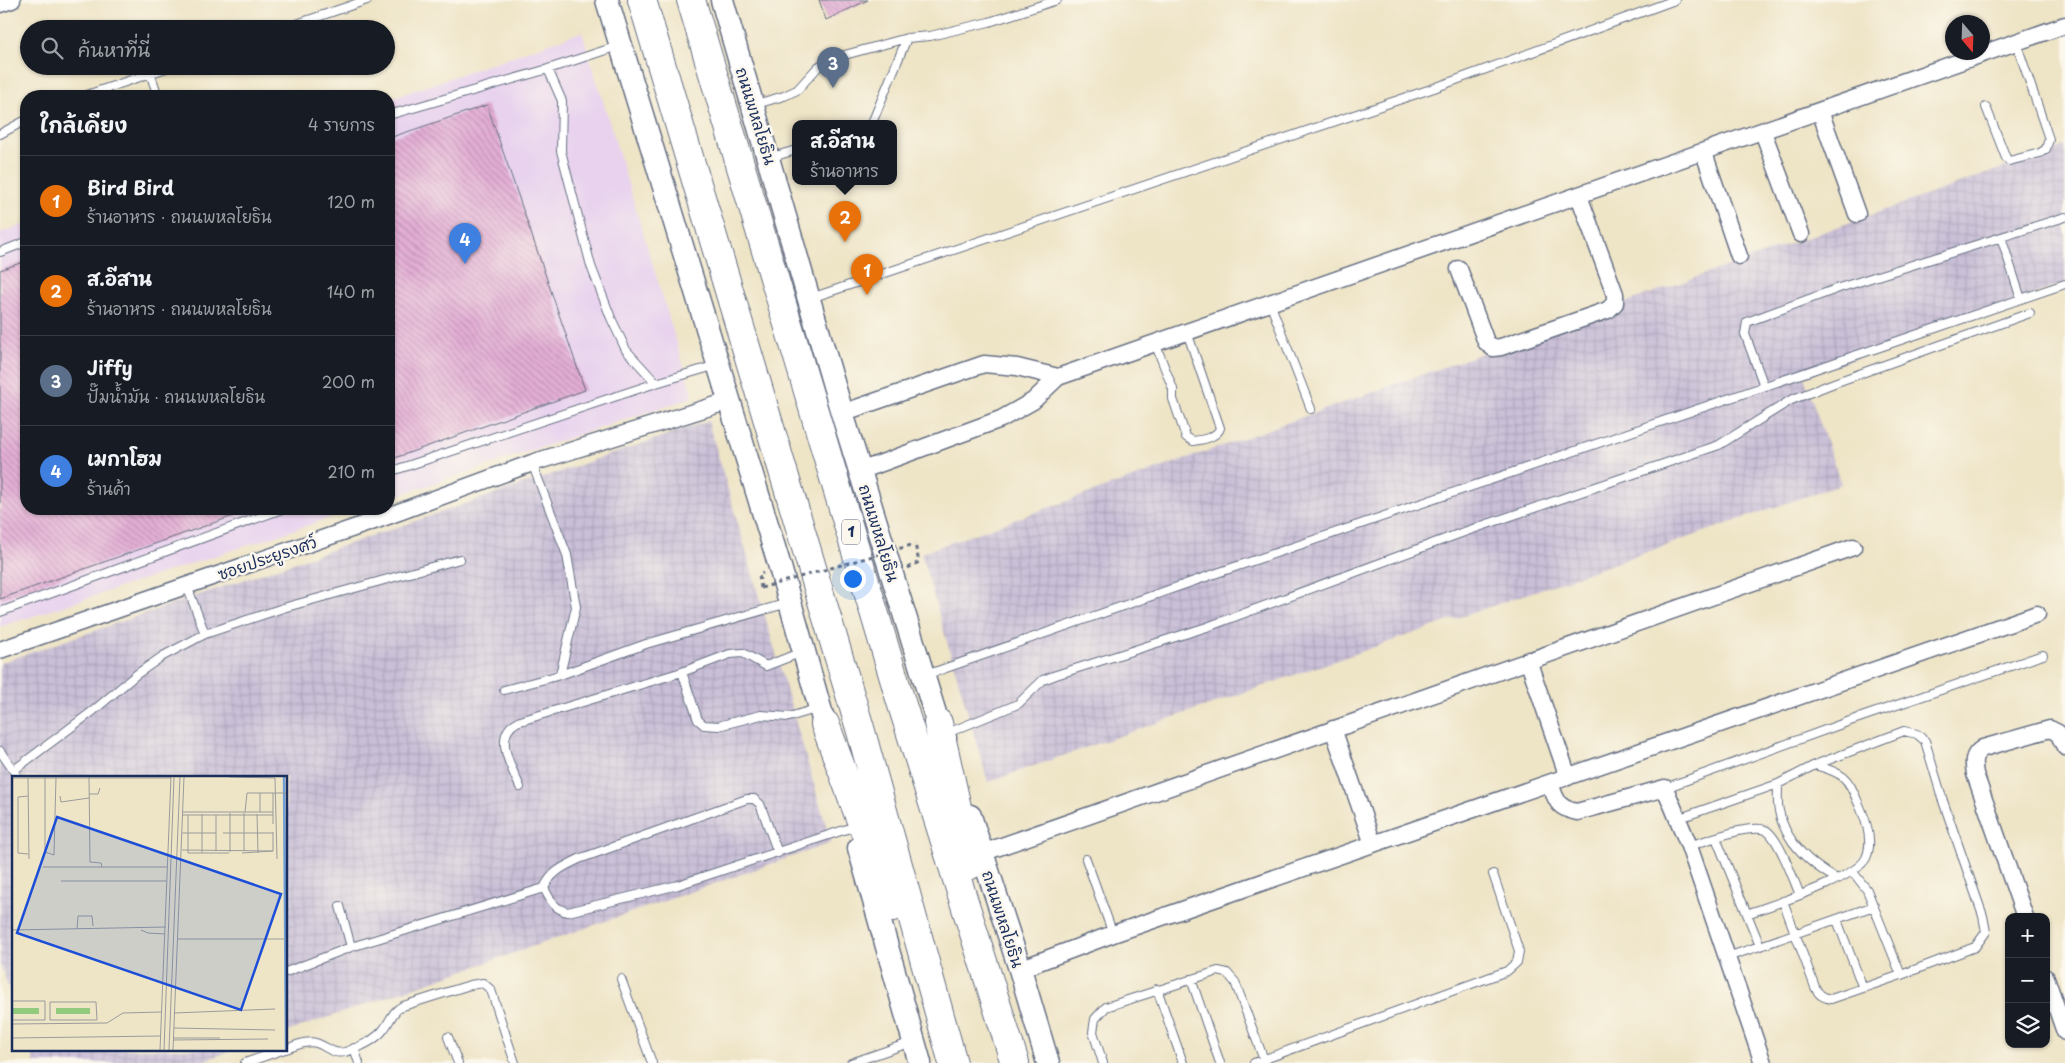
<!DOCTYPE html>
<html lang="th">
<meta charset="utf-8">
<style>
:root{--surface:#171b24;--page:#20242c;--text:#f1f3f6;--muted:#9ea1a6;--line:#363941;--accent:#8c9099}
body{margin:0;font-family:"Playpen Sans","Playpen Sans Thai",sans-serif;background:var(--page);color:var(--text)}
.controls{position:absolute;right:15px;bottom:15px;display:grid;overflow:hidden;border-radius:10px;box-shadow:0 1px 4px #0004}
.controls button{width:45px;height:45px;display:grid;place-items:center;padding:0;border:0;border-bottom:1px solid var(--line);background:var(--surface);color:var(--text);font:25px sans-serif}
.compass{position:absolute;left:1945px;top:15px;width:45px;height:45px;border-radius:50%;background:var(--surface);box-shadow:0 1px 4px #0004;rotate:161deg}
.you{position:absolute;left:852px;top:578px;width:18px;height:18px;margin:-12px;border:4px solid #fff;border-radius:50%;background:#1a73e8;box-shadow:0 0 0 8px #1a73e833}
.badge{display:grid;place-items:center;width:32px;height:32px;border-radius:50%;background:var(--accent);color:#fff;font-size:16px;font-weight:700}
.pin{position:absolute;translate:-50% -41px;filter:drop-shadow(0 1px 2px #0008)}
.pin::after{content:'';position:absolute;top:26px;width:18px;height:15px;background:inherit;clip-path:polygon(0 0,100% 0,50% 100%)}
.popup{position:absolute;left:792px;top:120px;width:105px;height:65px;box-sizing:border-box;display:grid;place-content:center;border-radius:10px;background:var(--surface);filter:drop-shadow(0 1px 4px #0005);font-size:16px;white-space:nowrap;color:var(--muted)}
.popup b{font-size:19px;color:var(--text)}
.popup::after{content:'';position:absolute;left:50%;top:100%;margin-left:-10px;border:10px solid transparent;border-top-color:var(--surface)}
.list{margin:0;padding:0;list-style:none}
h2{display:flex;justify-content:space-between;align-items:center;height:65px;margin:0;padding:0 20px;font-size:21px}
h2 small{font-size:16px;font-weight:400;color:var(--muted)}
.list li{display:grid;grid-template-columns:32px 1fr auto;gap:15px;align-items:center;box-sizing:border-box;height:90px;padding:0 20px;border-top:1px solid var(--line)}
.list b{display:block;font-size:19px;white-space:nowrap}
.list p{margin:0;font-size:16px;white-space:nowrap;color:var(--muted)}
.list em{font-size:16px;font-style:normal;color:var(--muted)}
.icon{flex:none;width:28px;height:28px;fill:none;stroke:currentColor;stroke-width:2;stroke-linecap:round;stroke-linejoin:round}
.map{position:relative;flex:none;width:2065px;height:1063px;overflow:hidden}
.search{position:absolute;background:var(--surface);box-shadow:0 1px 4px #0004;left:20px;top:20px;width:375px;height:55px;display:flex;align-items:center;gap:12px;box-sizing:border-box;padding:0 18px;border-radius:28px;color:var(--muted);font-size:19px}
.panel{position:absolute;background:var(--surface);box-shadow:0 1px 4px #0004;left:20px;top:90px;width:375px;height:425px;border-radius:20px}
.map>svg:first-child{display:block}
</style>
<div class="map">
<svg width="2065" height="1063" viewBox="0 0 2065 1063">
<defs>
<pattern id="industrial-grid" width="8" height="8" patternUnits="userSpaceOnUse" patternTransform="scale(1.25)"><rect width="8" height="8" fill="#c9bfd7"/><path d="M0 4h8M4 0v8" fill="none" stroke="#aca4bb"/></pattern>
<pattern id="building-back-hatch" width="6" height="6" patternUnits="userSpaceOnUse" patternTransform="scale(1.25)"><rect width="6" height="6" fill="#e4aed5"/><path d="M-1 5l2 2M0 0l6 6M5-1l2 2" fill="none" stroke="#b88eb0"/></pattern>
</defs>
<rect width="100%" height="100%" fill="#fbf7ec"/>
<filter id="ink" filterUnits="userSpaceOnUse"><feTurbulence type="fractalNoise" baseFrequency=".02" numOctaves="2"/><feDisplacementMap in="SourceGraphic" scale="10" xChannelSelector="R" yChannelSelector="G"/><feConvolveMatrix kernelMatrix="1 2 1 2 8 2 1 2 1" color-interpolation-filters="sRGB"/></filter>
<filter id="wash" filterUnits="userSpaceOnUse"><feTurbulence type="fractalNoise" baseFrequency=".0096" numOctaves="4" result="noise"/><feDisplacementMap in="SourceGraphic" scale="20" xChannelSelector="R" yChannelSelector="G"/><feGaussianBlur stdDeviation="1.12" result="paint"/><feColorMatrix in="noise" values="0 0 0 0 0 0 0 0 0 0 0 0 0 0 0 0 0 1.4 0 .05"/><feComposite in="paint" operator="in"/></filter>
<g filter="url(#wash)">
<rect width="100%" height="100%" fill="#eee4c6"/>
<path fill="#e8d2ee" d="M 582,32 L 693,397 L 389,498 L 389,99 Z
M 26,224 L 26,509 L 357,509 L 0,627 L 0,233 Z"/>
<path fill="url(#industrial-grid)" d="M 2065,146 L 2065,283 L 1804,377 L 1841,484 L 988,782 L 921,553 Z
M 708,421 L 831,843 L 286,1032 L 286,777 L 14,777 L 14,1003 L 0,964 L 0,663 Z
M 30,1049 L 236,1049 L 197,1063 L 35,1063 Z"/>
<g id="blocks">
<path fill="url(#building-back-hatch)" d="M 819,0 L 868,0 L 826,20 Z
M 487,105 L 585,390 L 389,460 L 389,138 Z
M 26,261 L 26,509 L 247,509 L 247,511 L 0,599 L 0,270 Z"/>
</g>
</g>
<g filter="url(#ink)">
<use href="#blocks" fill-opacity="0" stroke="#656e82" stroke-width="1"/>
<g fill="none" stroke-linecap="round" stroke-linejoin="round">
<g stroke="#656e82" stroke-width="10">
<path id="lane" d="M 282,29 L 367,0
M 548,69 L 562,101 L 561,151 L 591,266 L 611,318 L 626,350 L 656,383
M 150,73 L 158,96
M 84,96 L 172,66
M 753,105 L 784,96 L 797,90 L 818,67 L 830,59 L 907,38 L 930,36 L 989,22 L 1057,0
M 1986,107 L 2006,158 L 2009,161 L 2040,153 L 2046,149 L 2049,139 L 2016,42
M 389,115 L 548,69 L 618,46
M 872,123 L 907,38
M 0,134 L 26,120
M 769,158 L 796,150
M 2001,237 L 2021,299
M 0,252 L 26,242
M 811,298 L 1434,88 L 1675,0
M 1270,303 L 1311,409
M 1155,343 L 1173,389 L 1173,399 L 1186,437 L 1193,441 C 1202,440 1217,437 1220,428 L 1187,332
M 1764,386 L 1745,334 L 1747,322 L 1839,288 L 2065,217
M 532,463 L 567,555 L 576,607 L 560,675
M 389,472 L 656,383 L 717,365
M 187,586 L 205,634
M 0,612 L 282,509
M 802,652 L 766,666 L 743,653 L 730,654 L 682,672 L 698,720 L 704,725 L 718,726 L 761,715 L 789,717 L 819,708
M 926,675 L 1220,572 L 2065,284
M 504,690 L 560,675 L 646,644 L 788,603
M 945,734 L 1018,704 L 1043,680 L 1056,675 L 1207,627 L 1464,532 L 1719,445 L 1791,400 L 1834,383 L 2030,313
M 0,751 L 18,777
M 1815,765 L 1904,731 L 1917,734 L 1925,741 L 1943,801 L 1983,916 L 1986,932 L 1975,947 L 1901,975
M 14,770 L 93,711 L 137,674 L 163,656 L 205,634 L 283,608 L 460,559
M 1778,784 C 1778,793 1777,803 1779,811 C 1785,842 1811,865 1837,879
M 520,787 C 512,768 492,736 517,722 L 682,672
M 1665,788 L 1850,721 L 2043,655
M 1677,819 L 1778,784 L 1815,765 C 1849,775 1847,778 1861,809 C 1867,823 1873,843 1866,858 C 1856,879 1771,905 1747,914 L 1716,838
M 1689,846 C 1706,841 1749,824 1765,830 C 1778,835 1794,881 1800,895
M 1086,859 L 1113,934
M 544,888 C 550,900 554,909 568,912 L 678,885 L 853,827
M 1783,901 L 1815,987 C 1819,995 1822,997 1831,999 L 1901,975 L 1867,890 L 1853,872
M 340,906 L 351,947
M 1747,914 L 1760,946 L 1874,906
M 1837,920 L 1863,988
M 1727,957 L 1760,946
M 286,972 L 351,947 L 544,888 C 552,871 563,867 579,859 L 747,799 L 754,799 L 760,804 L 778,853
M 621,979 L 652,1063
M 1191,979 L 1220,1063
M 1157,989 L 1183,1063
M 448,1037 L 458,1063
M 354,1048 L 359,1063
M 286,1049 C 295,1046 307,1040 316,1043 C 327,1046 332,1055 345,1052 C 358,1048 376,1040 384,1029 C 391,1020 392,1011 403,1006 L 470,985 L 483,983 L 491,990 L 515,1063
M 245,1063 L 285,1049
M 851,1063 L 912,1042
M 1103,1063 L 1093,1032 L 1095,1019 L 1106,1007 L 1218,971 L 1227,973 L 1235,982 L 1264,1060
M 1254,1063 L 1507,971 L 1517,962 L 1519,951 L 1493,874"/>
</g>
<g stroke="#656e82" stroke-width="19">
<path id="street" d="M 0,4 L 12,0
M 1820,111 L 1857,214
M 1763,132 L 1801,234
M 1704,153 L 1739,256
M 1459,269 L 1486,342 L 1493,348 L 1501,347 L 1608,310 L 1615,303 L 1615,294 L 1579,196
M 842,413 L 984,364 L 1017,367 L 1058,377
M 860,471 L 1001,419 L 1033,401 L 1058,377 L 2065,25
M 0,650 L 377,520 L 532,463 L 729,401
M 1528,660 L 1568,777
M 1333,729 L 1373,844
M 1550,784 C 1557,801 1557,808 1577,812 L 1665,788 L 1689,846 L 1763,1063
M 982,853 L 1853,547
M 2025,917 L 1975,774 C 1973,762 1972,755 1983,748 L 2050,729 L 2058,733 L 2065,747
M 1020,969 L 1113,934 L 2037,614
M 2046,978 L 2065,1032"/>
</g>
<g stroke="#656e82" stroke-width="25">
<path id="secondary" d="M 607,0 L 780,567 L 829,740
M 722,0 L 842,413 L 938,723 L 945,738
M 970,816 L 1020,969 L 1048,1063
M 859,848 L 920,1063"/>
</g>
<g stroke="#656e82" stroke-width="30">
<path id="highway" d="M 642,0 L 860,728 L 953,1063
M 691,0 L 901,702 L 1015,1063
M 938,723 L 970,865
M 825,724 L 893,907"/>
</g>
<path stroke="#656e82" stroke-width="3" stroke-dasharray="4 4" stroke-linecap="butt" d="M 908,568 L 919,562 L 915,544
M 761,588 L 759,575 L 763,573"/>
<use href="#lane" stroke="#fff" stroke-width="8"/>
<use href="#street" stroke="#fff" stroke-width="16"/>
<use href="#secondary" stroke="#fff" stroke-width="22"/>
<use href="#highway" stroke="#fff" stroke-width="28"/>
<path stroke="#656e82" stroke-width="3" stroke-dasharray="4 4" stroke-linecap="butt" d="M 761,588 L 915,544"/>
</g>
</g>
<g text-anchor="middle" stroke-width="5" stroke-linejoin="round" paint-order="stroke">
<rect fill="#fbf7ec" stroke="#5e6b89" stroke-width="1" x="842" y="519.5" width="18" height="25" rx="4"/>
<g font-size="15" font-weight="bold" fill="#1b2f5e">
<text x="851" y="537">1</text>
</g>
<g font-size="16" fill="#1b2f5e" stroke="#fbf7ec">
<text transform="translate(756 116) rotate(73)" y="6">ถนนพหลโยธิน</text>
<text transform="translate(879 533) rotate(73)" y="6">ถนนพหลโยธิน</text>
<text transform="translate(267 558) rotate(-19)" y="6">ซอยประยูรงศว์</text>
<text transform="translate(1003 919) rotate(72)" y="6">ถนนพหลโยธิน</text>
</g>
</g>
<g transform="translate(12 776)">
<rect width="275" height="275" fill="#eee4c6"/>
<path d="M 0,232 L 27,232 L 27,238 L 0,238 ZM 44,232 L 78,232 L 78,238 L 44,238 Z" fill="#93cb7e"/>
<path fill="none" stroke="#709fd9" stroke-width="2.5" d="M 272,1 L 274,274"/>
<path fill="none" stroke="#9a9c9c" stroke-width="1" d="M 33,1 L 33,76 L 42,79 L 44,1M 77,1 L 78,86 L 89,87 L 90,91M 217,1 L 263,2 L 265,83M 0,2 L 159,2M 16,2 L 17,83M 248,17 L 275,17M 261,17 L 261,48M 77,18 L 86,18 L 88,12M 16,20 L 6,21 L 6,77 L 16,78M 48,20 L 49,26 L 77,22M 171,36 L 261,36M 233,36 L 235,17 L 248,17 L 248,36M 232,37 L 232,75M 190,38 L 190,77M 245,38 L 246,77M 171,39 L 261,39M 176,39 L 176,77 L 217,77M 204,39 L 204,75M 170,57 L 204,57M 211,57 L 261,57M 170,74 L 261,75 L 261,56M 218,76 L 218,37M 230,77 L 261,75M 31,91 L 155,91M 49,105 L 155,105M 65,153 L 66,140 L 80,140 L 81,150M 0,154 L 154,151M 129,154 L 136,157 L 153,158M 166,163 L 275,163M 0,225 L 33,225 L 33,244 L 0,244M 38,226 L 84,226 L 85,244 L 38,244 ZM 162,237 L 263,233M 0,248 L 95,247 L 111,237 L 149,236M 162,252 L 263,254M 0,262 L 149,260M 161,262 L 208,262M 161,264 L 256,263M 148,274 L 159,1M 152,274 L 162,1M 157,274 L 168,1M 161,274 L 172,1"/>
<path fill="#1d4ed8" fill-opacity="0.15" stroke="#1d4ed8" stroke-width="2.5" d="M 45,41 L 269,118 L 229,234 L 5,157 Z"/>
<rect width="275" height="275" fill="none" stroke="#1b2f5e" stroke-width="2.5"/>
</g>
</svg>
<div class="controls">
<button>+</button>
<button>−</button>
<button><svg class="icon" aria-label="layers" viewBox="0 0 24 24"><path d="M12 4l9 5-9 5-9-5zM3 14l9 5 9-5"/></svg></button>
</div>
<svg class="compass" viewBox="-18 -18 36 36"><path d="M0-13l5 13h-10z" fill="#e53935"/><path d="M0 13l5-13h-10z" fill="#9ea1a6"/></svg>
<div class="you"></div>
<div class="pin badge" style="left:867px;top:295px;background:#e8710a">1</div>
<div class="pin badge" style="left:845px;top:242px;background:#e8710a">2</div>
<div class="popup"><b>ส.อีสาน</b>ร้านอาหาร</div>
<div class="pin badge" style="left:833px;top:88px;background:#5c6f8a">3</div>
<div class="pin badge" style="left:465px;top:264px;background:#3f7fe0">4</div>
<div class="search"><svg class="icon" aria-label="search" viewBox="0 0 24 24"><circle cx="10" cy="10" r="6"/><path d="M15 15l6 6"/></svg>ค้นหาที่นี่</div>
<section class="panel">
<h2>ใกล้เคียง<small>4 รายการ</small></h2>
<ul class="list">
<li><span class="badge" style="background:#e8710a">1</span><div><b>Bird Bird</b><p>ร้านอาหาร · ถนนพหลโยธิน</p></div><em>120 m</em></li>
<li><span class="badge" style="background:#e8710a">2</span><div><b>ส.อีสาน</b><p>ร้านอาหาร · ถนนพหลโยธิน</p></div><em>140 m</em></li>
<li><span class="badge" style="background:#5c6f8a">3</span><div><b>Jiffy</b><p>ปั๊มน้ำมัน · ถนนพหลโยธิน</p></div><em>200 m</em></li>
<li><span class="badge" style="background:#3f7fe0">4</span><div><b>เมกาโฮม</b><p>ร้านค้า</p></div><em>210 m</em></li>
</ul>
</section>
</div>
